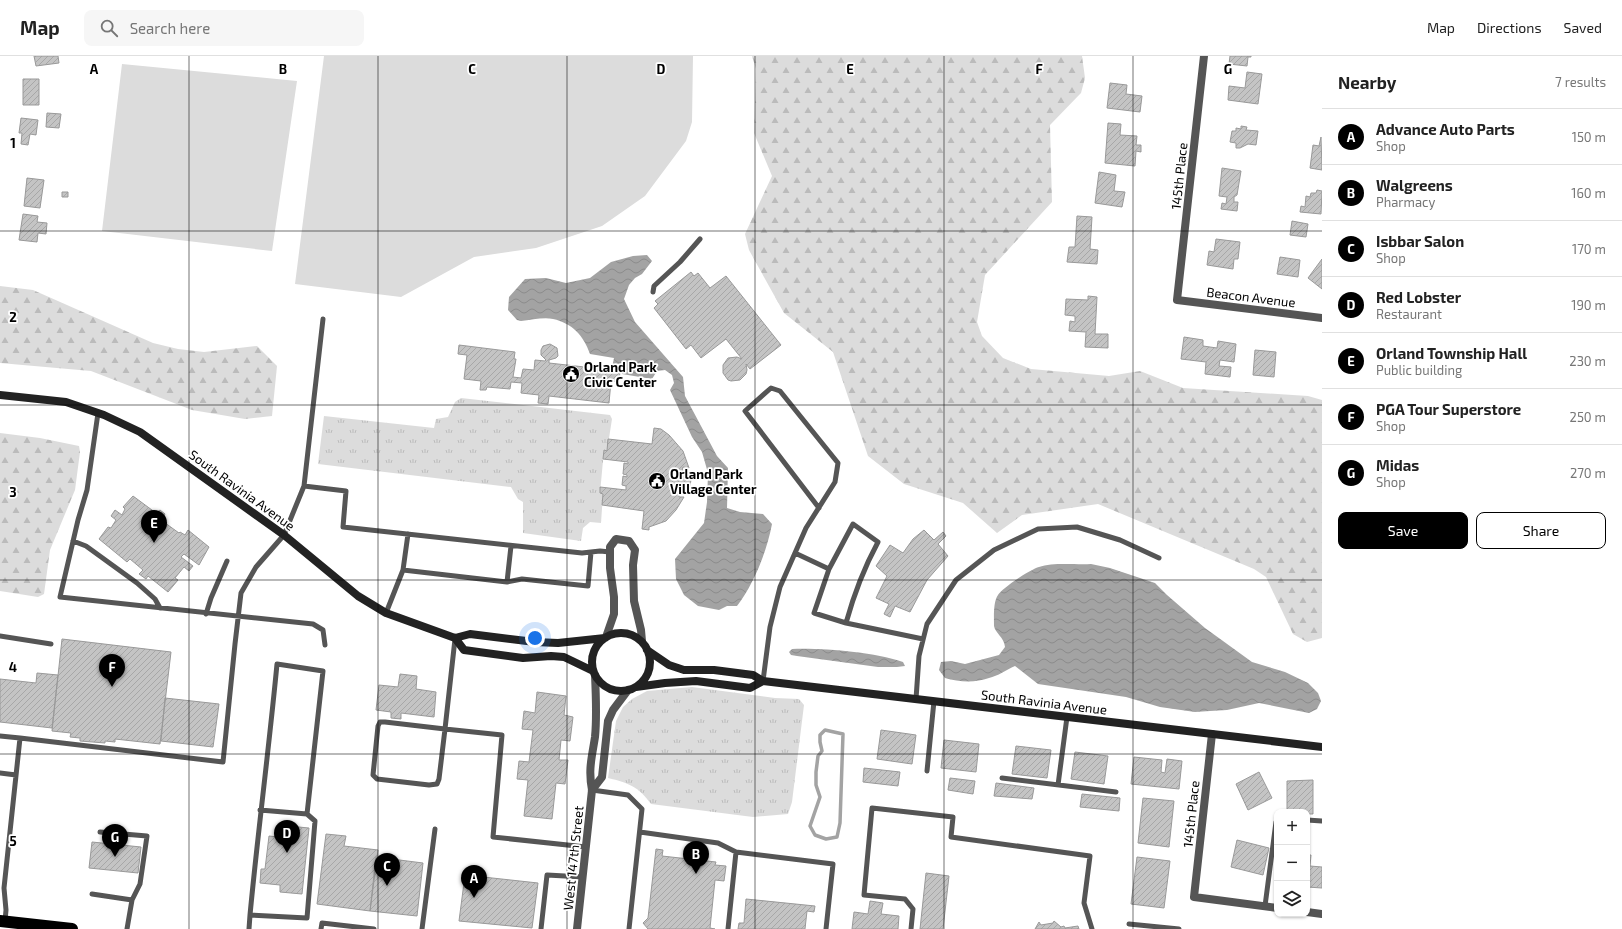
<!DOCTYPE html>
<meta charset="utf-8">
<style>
:root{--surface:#fff;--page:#f6f6f6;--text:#222;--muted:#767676;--line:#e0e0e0;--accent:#000}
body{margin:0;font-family:"Exo 2",sans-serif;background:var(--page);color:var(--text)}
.controls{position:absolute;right:12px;bottom:12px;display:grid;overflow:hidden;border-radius:8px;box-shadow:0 1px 3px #0004}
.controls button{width:36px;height:36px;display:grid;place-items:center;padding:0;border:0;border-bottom:1px solid var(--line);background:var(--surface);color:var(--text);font:20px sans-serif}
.you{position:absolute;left:535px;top:582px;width:14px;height:14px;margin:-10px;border:3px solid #fff;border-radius:50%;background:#1a73e8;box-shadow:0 0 0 6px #1a73e833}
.badge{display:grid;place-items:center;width:26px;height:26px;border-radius:50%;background:var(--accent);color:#fff;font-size:13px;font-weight:700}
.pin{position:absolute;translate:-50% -33px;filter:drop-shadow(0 1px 2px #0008)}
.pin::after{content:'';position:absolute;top:21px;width:14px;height:12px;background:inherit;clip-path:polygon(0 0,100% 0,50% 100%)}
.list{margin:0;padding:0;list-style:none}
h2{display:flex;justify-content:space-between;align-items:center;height:52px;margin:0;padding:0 16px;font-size:17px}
h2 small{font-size:13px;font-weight:400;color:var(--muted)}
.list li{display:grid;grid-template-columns:26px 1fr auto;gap:12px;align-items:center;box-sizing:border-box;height:56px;padding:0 16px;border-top:1px solid var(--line)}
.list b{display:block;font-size:15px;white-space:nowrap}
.list p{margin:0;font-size:13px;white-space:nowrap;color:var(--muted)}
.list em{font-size:13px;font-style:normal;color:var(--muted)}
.actions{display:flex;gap:8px;padding:12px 16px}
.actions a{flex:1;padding:9px 0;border:1px solid var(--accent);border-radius:8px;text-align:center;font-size:14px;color:var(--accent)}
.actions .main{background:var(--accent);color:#fff}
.icon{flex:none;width:22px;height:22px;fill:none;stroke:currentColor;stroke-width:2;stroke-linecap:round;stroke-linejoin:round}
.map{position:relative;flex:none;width:1322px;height:873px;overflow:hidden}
header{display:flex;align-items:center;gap:24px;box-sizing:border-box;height:56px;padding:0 20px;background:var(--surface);border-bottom:1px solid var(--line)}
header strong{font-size:19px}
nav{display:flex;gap:22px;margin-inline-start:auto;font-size:14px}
.search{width:280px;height:36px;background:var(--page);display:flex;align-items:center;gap:10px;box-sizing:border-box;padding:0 14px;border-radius:8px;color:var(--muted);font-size:15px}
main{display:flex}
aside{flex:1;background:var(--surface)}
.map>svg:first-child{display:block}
</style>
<header>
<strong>Map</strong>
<div class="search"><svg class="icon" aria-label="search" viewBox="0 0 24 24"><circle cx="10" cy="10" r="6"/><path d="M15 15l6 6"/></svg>Search here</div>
<nav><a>Map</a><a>Directions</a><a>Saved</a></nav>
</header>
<main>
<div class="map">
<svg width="1322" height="873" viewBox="0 0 1322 873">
<defs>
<pattern id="grass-tufts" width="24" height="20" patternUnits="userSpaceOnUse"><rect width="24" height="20" fill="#dcdcdc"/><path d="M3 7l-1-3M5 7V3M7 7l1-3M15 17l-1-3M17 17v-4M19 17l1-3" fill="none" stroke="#bbb"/></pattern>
<pattern id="forest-firs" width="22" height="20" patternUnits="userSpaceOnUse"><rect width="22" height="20" fill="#dcdcdc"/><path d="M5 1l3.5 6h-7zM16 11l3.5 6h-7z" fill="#bbb"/></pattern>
<pattern id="water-waves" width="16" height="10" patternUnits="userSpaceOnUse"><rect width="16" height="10" fill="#a3a3a3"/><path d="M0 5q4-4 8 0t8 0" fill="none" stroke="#8b8b8b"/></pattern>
<pattern id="building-hatch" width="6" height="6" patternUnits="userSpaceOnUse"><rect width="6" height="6" fill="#c4c4c4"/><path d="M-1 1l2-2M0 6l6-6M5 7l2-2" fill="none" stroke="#a7a7a7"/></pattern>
</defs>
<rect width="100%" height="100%" fill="#fff"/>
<path fill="url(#grass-tufts)" d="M 461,342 L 610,359 L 612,363 L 607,395 L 604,394 L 600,437 L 603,438 L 601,467 L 590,466 L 583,472 L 581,485 L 523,477 L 523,446 L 518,443 L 511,431 L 318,408 L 324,360 L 434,372 L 436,363 L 448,361 L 455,346 Z
M 692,631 L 775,642 L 799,643 L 804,649 L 792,746 L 788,758 L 753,761 L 651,748 C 639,731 629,727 608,722 L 616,665 L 623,651 L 632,643 L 647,635 Z"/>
<path fill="url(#forest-firs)" d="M 752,0 L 1082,0 L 1085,22 L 1081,37 L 1050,69 L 1052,146 L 985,219 L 977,266 L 982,280 L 1003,302 L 1031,313 L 1109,320 L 1140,315 L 1183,332 L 1308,340 L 1322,344 L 1322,582 L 1307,586 L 1293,578 L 1266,521 L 1254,513 L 1098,448 L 1022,459 L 997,477 L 963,447 L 904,428 L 868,400 L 833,296 L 784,257 L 749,194 L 745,178 L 772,120 L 754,77 L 756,13 Z
M 0,230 L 33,234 L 153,287 L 178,293 L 204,296 L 257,290 L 277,310 L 272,360 L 245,363 L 192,354 L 91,315 L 0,307 Z
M 0,377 L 40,382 L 79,390 L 80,396 L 75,434 L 50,494 L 44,538 L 38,541 L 0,535 Z"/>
<path fill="#dcdcdc" d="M 324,0 L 693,0 L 692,66 L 686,85 L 645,140 L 602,170 L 536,192 L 474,201 L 401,241 L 295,228 Z
M 122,8 L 297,25 L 272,195 L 102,175 Z"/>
<path fill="url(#water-waves)" d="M 647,199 L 652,205 L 642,218 L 635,222 L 629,229 L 624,243 L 635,266 L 683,321 L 685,340 L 717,400 L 728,412 L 727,452 L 740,456 L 763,458 L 772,468 C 767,495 754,528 737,550 L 727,550 L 719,554 L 698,550 L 684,539 L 676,523 L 675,503 L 704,467 L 707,446 L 708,417 L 702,396 L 692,381 L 670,334 L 674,327 L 672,319 L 665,314 L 657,315 L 652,323 L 622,318 L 621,313 L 612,311 L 614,302 L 590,298 C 584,280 572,267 553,263 C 544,261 531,264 521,265 L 517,264 L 508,254 L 509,241 L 525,223 L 546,222 L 566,227 L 590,222 L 611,206 L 633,200 Z
M 1091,508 L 1110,512 L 1155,527 L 1167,539 L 1205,572 L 1252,606 L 1285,616 L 1308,627 L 1318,637 L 1321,645 L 1317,653 L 1309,657 L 1259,647 L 1227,654 L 1210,655 L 1195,656 L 1160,651 L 1126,641 L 1038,628 L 1015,610 C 1006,614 998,620 989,622 C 975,627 959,626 945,622 L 939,614 L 941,606 L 951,605 L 965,608 L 999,599 L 1005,591 C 1004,581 995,577 994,570 C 994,561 993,546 998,539 C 1002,532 1031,513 1039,511 C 1053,506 1076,509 1091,508 Z
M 792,593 C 825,592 872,596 903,606 L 905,610 L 897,611 L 878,611 L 797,600 L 791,599 L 789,596 Z"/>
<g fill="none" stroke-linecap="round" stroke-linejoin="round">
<path stroke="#a3a3a3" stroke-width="3.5" d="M 825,674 L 843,678 L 840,767 L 837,781 L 826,783 L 815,779 L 810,770 L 820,741 L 816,729 L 816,716 L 818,700 L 822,695 L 820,686 L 820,679 Z"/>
</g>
<path fill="url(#building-hatch)" stroke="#999" d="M 34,0 L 58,0 L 59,7 L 36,10 Z
M 1230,0 L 1251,0 L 1251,1 L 1248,1 L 1247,10 L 1229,8 Z
M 1247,16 L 1262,18 L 1258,48 L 1228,44 L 1229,30 L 1245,32 Z
M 23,23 L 39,23 L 39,49 L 23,49 Z
M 1110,27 L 1127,29 L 1126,38 L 1142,40 L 1140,56 L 1107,52 Z
M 47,57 L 61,58 L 59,72 L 46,71 Z
M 21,62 L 38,64 L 36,79 L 30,78 L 28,89 L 21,88 L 22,77 L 19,77 Z
M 1108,67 L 1121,68 L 1120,79 L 1137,80 L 1136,89 L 1141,89 L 1141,96 L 1136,95 L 1135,110 L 1105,107 Z
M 1241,70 L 1247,71 L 1246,74 L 1258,75 L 1256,89 L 1248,88 L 1240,92 L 1236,92 L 1236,87 L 1230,86 L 1232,75 L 1236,75 L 1236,72 L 1241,73 Z
M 1321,81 L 1322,114 L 1310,112 L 1313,89 L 1319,90 Z
M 1222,112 L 1241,115 L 1237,139 L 1234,141 L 1234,146 L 1238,146 L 1237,155 L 1221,153 L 1222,147 L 1226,148 L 1227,141 L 1219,140 Z
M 1099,116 L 1116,119 L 1114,135 L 1125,136 L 1122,151 L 1095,147 Z
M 27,122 L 44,124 L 40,152 L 24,150 Z
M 1317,134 L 1322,135 L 1321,158 L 1300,156 L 1301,150 L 1305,151 L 1306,140 L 1310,141 L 1311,137 L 1316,137 Z
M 62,136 L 68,136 L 68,141 L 62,141 Z
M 23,158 L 38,160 L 37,166 L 47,167 L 46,178 L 38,177 L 37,186 L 19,184 Z
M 1077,160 L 1092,161 L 1090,193 L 1098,194 L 1097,208 L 1067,206 L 1069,191 L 1075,191 Z
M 1292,165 L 1308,168 L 1306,181 L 1290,179 Z
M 1216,183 L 1240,186 L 1238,203 L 1234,203 L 1233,213 L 1207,209 L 1209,195 L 1214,196 Z
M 1280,201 L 1300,204 L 1298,221 L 1277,218 Z
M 1322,203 L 1322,233 L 1308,222 Z
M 691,216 L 694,220 L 698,217 L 710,232 L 726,220 L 781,289 L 750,313 L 746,308 L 747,314 L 746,318 L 740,324 L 731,325 L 728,324 L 723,317 L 723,309 L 728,302 L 737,301 L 742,303 L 726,283 L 701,302 L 691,289 L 686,293 L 654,252 L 658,248 L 655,245 Z
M 1088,240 L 1097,241 L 1095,278 L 1108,278 L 1108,292 L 1085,291 L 1086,276 L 1069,275 L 1070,265 L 1075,266 L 1075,260 L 1065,259 L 1066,243 L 1088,244 Z
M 1184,281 L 1203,284 L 1203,290 L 1217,292 L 1218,285 L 1236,288 L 1234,306 L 1220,304 L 1219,310 L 1231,311 L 1230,321 L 1205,318 L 1206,306 L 1181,303 Z
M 550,288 L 557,292 L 558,300 L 556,302 L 549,304 L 549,307 L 620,315 L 619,326 L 611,325 L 609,347 L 549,340 L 548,348 L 538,347 L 539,339 L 521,337 L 522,327 L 511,326 L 510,333 L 487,331 L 486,334 L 480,334 L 481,325 L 464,323 L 467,299 L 458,298 L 459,289 L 515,296 L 514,303 L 516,303 L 513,321 L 521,322 L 523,313 L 534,314 L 535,304 L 545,305 L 546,304 L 541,299 L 541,294 L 543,290 Z
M 1255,294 L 1276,296 L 1274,321 L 1253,319 Z
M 654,372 L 661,373 L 669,379 L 683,395 L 689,412 L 683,411 L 682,415 L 692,416 L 689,438 L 679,437 L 679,441 L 684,441 L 676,454 L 666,465 L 649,471 L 649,474 L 642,473 L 644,455 L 602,449 L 603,438 L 600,437 L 600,431 L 626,434 L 626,430 L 622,429 L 623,420 L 627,421 L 627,419 L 623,418 L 624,407 L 628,408 L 628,406 L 603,403 L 604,394 L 607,395 L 608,383 L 652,388 Z
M 133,440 L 156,457 L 160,454 L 165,458 L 161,464 L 179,477 L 180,476 L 185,479 L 188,474 L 209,491 L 199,509 L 184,498 L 181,501 L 193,510 L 189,515 L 184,511 L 175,522 L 178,524 L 168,536 L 148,520 L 146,523 L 139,518 L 143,514 L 130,503 L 127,506 L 99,483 L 108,471 L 111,472 L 116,464 L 111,460 L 115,454 L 122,459 L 125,453 L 123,451 Z
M 924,474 L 934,484 L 943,476 L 946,480 L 938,488 L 948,500 L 927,524 L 910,556 L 895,550 L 890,561 L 884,558 L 889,548 L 876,542 L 887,520 L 876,510 L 890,489 L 903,497 L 913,483 Z
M 62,583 L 171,596 L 160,688 L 115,683 L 115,686 L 105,685 L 105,687 L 80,685 L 80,682 L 70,681 L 71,677 L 52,675 Z
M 37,617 L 58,619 L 52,672 L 0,666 L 0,623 L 36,627 Z
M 400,618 L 417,620 L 416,633 L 436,636 L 434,661 L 401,657 L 401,663 L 391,662 L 391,656 L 376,654 L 379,629 L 398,631 Z
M 537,636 L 566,640 L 564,659 L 573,661 L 570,685 L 561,684 L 559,704 L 568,704 L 565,728 L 556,727 L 552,763 L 524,760 L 528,724 L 517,723 L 519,705 L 529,706 L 533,674 L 522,673 L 524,655 L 535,657 Z
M 165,642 L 219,648 L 213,691 L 161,685 Z
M 881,674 L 916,679 L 912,708 L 877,703 Z
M 944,684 L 979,688 L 976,716 L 941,712 Z
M 1016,690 L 1051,694 L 1047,722 L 1012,718 Z
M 1075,696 L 1108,700 L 1104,728 L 1071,723 Z
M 1134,701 L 1162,704 L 1161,716 L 1165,717 L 1167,703 L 1182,705 L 1179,733 L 1131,728 Z
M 864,712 L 900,716 L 898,730 L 863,726 Z
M 1259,716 L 1272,742 L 1248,754 L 1236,728 Z
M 950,722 L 975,725 L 973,738 L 948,734 Z
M 1313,724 L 1313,758 L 1307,758 L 1307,756 L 1287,756 L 1287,725 Z
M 996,727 L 1034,732 L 1032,743 L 994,740 Z
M 1082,738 L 1120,742 L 1119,755 L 1080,751 Z
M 1143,742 L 1174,745 L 1169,791 L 1138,787 Z
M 288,770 L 309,772 L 302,838 L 280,836 L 280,829 L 260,827 L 261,813 L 265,813 L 269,780 L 287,782 Z
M 326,778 L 346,780 L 344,790 L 378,794 L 370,855 L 317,848 Z
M 1237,784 L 1269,792 L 1263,819 L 1231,811 Z
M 92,786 L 141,791 L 138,817 L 89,812 Z
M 656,793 L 663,794 L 662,800 L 716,806 L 715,809 L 726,810 L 724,825 L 715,824 L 710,872 L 715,873 L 648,873 L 643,867 L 648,862 Z
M 1307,799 L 1311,799 L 1310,810 L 1322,811 L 1322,832 L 1307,831 Z
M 376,801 L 423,807 L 417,860 L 370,855 Z
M 1137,801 L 1170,805 L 1164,852 L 1131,848 Z
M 926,817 L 949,820 L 943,873 L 920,873 Z
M 465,819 L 538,827 L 532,872 L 459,865 Z
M 746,843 L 815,850 L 814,856 L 807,855 L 805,873 L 738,873 L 739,867 L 744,867 Z
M 870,845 L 883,847 L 881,858 L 899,860 L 898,873 L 852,873 L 854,856 L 868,858 Z
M 1054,865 L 1061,871 L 1064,870 L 1065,872 L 1078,870 L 1079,873 L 1035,873 L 1039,866 L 1041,869 L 1053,867 Z"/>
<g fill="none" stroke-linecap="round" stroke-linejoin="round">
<path stroke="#555" stroke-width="5" d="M 653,236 L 654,230 L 680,206 L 700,183
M 98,357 L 87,434 L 78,464 L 60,541 L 313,568 L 323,574 L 325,589
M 304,430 L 346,435 L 343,471 L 582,497 L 600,495 L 610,496
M 408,478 L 403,514 L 507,526
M 73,485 L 86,490 L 137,527 L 155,543 L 160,552
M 511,490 L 507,526 L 522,523 L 588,530 L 591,496
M 795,497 L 829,513 L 853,468 L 878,486 C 864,512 854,538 846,567 L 923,583
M 829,513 L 814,557 L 846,567
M 386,557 L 403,514
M 206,558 L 211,542 L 227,505
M 0,580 L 51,588
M 455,583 L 445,673 L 502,679 L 493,781 L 586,791
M 763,625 L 770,571 L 780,531 L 806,472 L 835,426 L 838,407 L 780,335 L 771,332 L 745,355 L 819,452
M 916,643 L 919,600 L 927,568 L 956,524 L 994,494 L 1038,473 L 1077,471 L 1120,484 L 1159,502
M 380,666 L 385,666 L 445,673 L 439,723 L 437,728 L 429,729 L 377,723 L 373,719 L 378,670 Z
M 0,680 L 20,682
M 927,715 L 934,645
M 0,717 L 16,719
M 1002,722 L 1116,736
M 1058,729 L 1067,661
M 592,734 L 628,739 L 642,753 L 629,873
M 260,754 L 307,758
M 1307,764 L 1322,765
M 100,776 L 147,780 L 140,828 L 132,844
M 640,776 L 718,787 L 736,796 L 833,808 L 826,873
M 92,838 L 132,844 L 127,873
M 1265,850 L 1276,766 L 1277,765
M 5,865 L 6,854 L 4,832 L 20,682 L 223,706 L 235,588 L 241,537 L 256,511 L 284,479 L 304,430 L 323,263
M 1129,868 L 1179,873
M 249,873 L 250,859 C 258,775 269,692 277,608 L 323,615 L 307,758 L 315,765 L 307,862 L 250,859
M 321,873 L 322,867 L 374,873
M 422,873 L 435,773
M 541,873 L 547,819 L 583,821
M 728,873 L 736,796
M 911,873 L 913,853 L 905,843 L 864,839 L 872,752 L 953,761 L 951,781 L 1090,800 L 1084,847 L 1092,873"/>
<path stroke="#555" stroke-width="8" d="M 1204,0 L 1177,244 L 1322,262
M 606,581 L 614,558 L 614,541 L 610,512 L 610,491 L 616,483 L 629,485 L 635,494 L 633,509 L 634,545 L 641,574 L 642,585
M 1212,678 L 1194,841 L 1277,852
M 592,734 L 602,721 L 608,665 L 613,654 L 628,634
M 1307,856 L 1322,858
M 577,873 L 592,734 C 588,713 592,701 595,681 C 597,661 596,640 595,619"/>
<path stroke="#222" stroke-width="8" d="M 0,339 L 66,346 L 104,359 L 140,376 L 284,479 L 358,540 L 386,557 L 455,582 L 470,578 L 535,586 L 558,587 L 605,582
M592 606a29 29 0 1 1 58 0a29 29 0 1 1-58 0Z
M 455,582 L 464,594 L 523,602 L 551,600 L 564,601 L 593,615
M 647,594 L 669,609 L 684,614 L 714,614 L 753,619 L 763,625 L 1322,691
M 636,631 L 665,627 L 696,625 L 750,632 L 763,625"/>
<path stroke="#000" stroke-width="12" d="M 0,865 L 72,873"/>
</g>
<path fill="none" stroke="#000" stroke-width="1" stroke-opacity="0.55" d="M 189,0 L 189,873M 378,0 L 378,873M 567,0 L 567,873M 755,0 L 755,873M 944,0 L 944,873M 1133,0 L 1133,873M 0,175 L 1322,175M 0,349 L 1322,349M 0,524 L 1322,524M 0,698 L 1322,698"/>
<defs>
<g id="civic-disc" transform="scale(0.9)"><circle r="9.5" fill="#000" stroke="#fff"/><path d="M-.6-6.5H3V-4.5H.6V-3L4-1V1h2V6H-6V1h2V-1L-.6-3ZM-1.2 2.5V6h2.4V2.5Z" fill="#fff"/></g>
</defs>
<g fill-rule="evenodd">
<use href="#civic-disc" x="571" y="318"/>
<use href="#civic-disc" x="657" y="425"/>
</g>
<g text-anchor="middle" stroke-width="3.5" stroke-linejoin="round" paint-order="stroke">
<g font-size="13" fill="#000" stroke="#fff">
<text transform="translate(1179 120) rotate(-84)" y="5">145th Place</text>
<text transform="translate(1251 241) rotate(7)" y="5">Beacon Avenue</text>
<text transform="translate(242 434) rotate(36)" y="5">South Ravinia Avenue</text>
<text transform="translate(1044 646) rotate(7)" y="5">South Ravinia Avenue</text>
<text transform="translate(1191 758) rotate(-84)" y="5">145th Place</text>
<text transform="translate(573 802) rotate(-84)" y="5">West 147th Street</text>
</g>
<g font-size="13" font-weight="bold" fill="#000" stroke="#fff" text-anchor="start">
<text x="584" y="316">Orland Park<tspan x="584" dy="15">Civic Center</tspan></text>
<text x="670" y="423">Orland Park<tspan x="670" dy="15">Village Center</tspan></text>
</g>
</g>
<g font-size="13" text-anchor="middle" font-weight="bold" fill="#000" stroke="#fff" stroke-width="3.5" stroke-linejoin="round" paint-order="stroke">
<text x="94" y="18">A</text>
<text x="283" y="18">B</text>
<text x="472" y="18">C</text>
<text x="661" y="18">D</text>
<text x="850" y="18">E</text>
<text x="1039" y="18">F</text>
<text x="1228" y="18">G</text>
<text x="13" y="92">1</text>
<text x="13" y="266">2</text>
<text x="13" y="441">3</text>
<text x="13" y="616">4</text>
<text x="13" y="790">5</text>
</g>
</svg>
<div class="controls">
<button>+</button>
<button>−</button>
<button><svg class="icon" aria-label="layers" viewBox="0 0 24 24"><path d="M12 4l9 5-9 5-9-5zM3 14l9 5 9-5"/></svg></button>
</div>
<div class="you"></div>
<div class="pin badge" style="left:474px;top:842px">A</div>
<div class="pin badge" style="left:696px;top:818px">B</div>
<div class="pin badge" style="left:387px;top:830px">C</div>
<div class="pin badge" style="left:287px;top:797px">D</div>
<div class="pin badge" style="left:154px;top:487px">E</div>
<div class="pin badge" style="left:112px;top:631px">F</div>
<div class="pin badge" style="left:115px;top:801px">G</div>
</div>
<aside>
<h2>Nearby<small>7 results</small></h2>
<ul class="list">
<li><span class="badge">A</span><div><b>Advance Auto Parts</b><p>Shop</p></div><em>150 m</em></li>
<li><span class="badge">B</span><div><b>Walgreens</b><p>Pharmacy</p></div><em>160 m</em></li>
<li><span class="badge">C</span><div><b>Isbbar Salon</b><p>Shop</p></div><em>170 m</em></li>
<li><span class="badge">D</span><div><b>Red Lobster</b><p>Restaurant</p></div><em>190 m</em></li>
<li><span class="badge">E</span><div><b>Orland Township Hall</b><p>Public building</p></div><em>230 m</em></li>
<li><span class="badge">F</span><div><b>PGA Tour Superstore</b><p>Shop</p></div><em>250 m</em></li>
<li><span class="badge">G</span><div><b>Midas</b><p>Shop</p></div><em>270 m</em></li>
</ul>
<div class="actions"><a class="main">Save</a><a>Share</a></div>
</aside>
</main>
